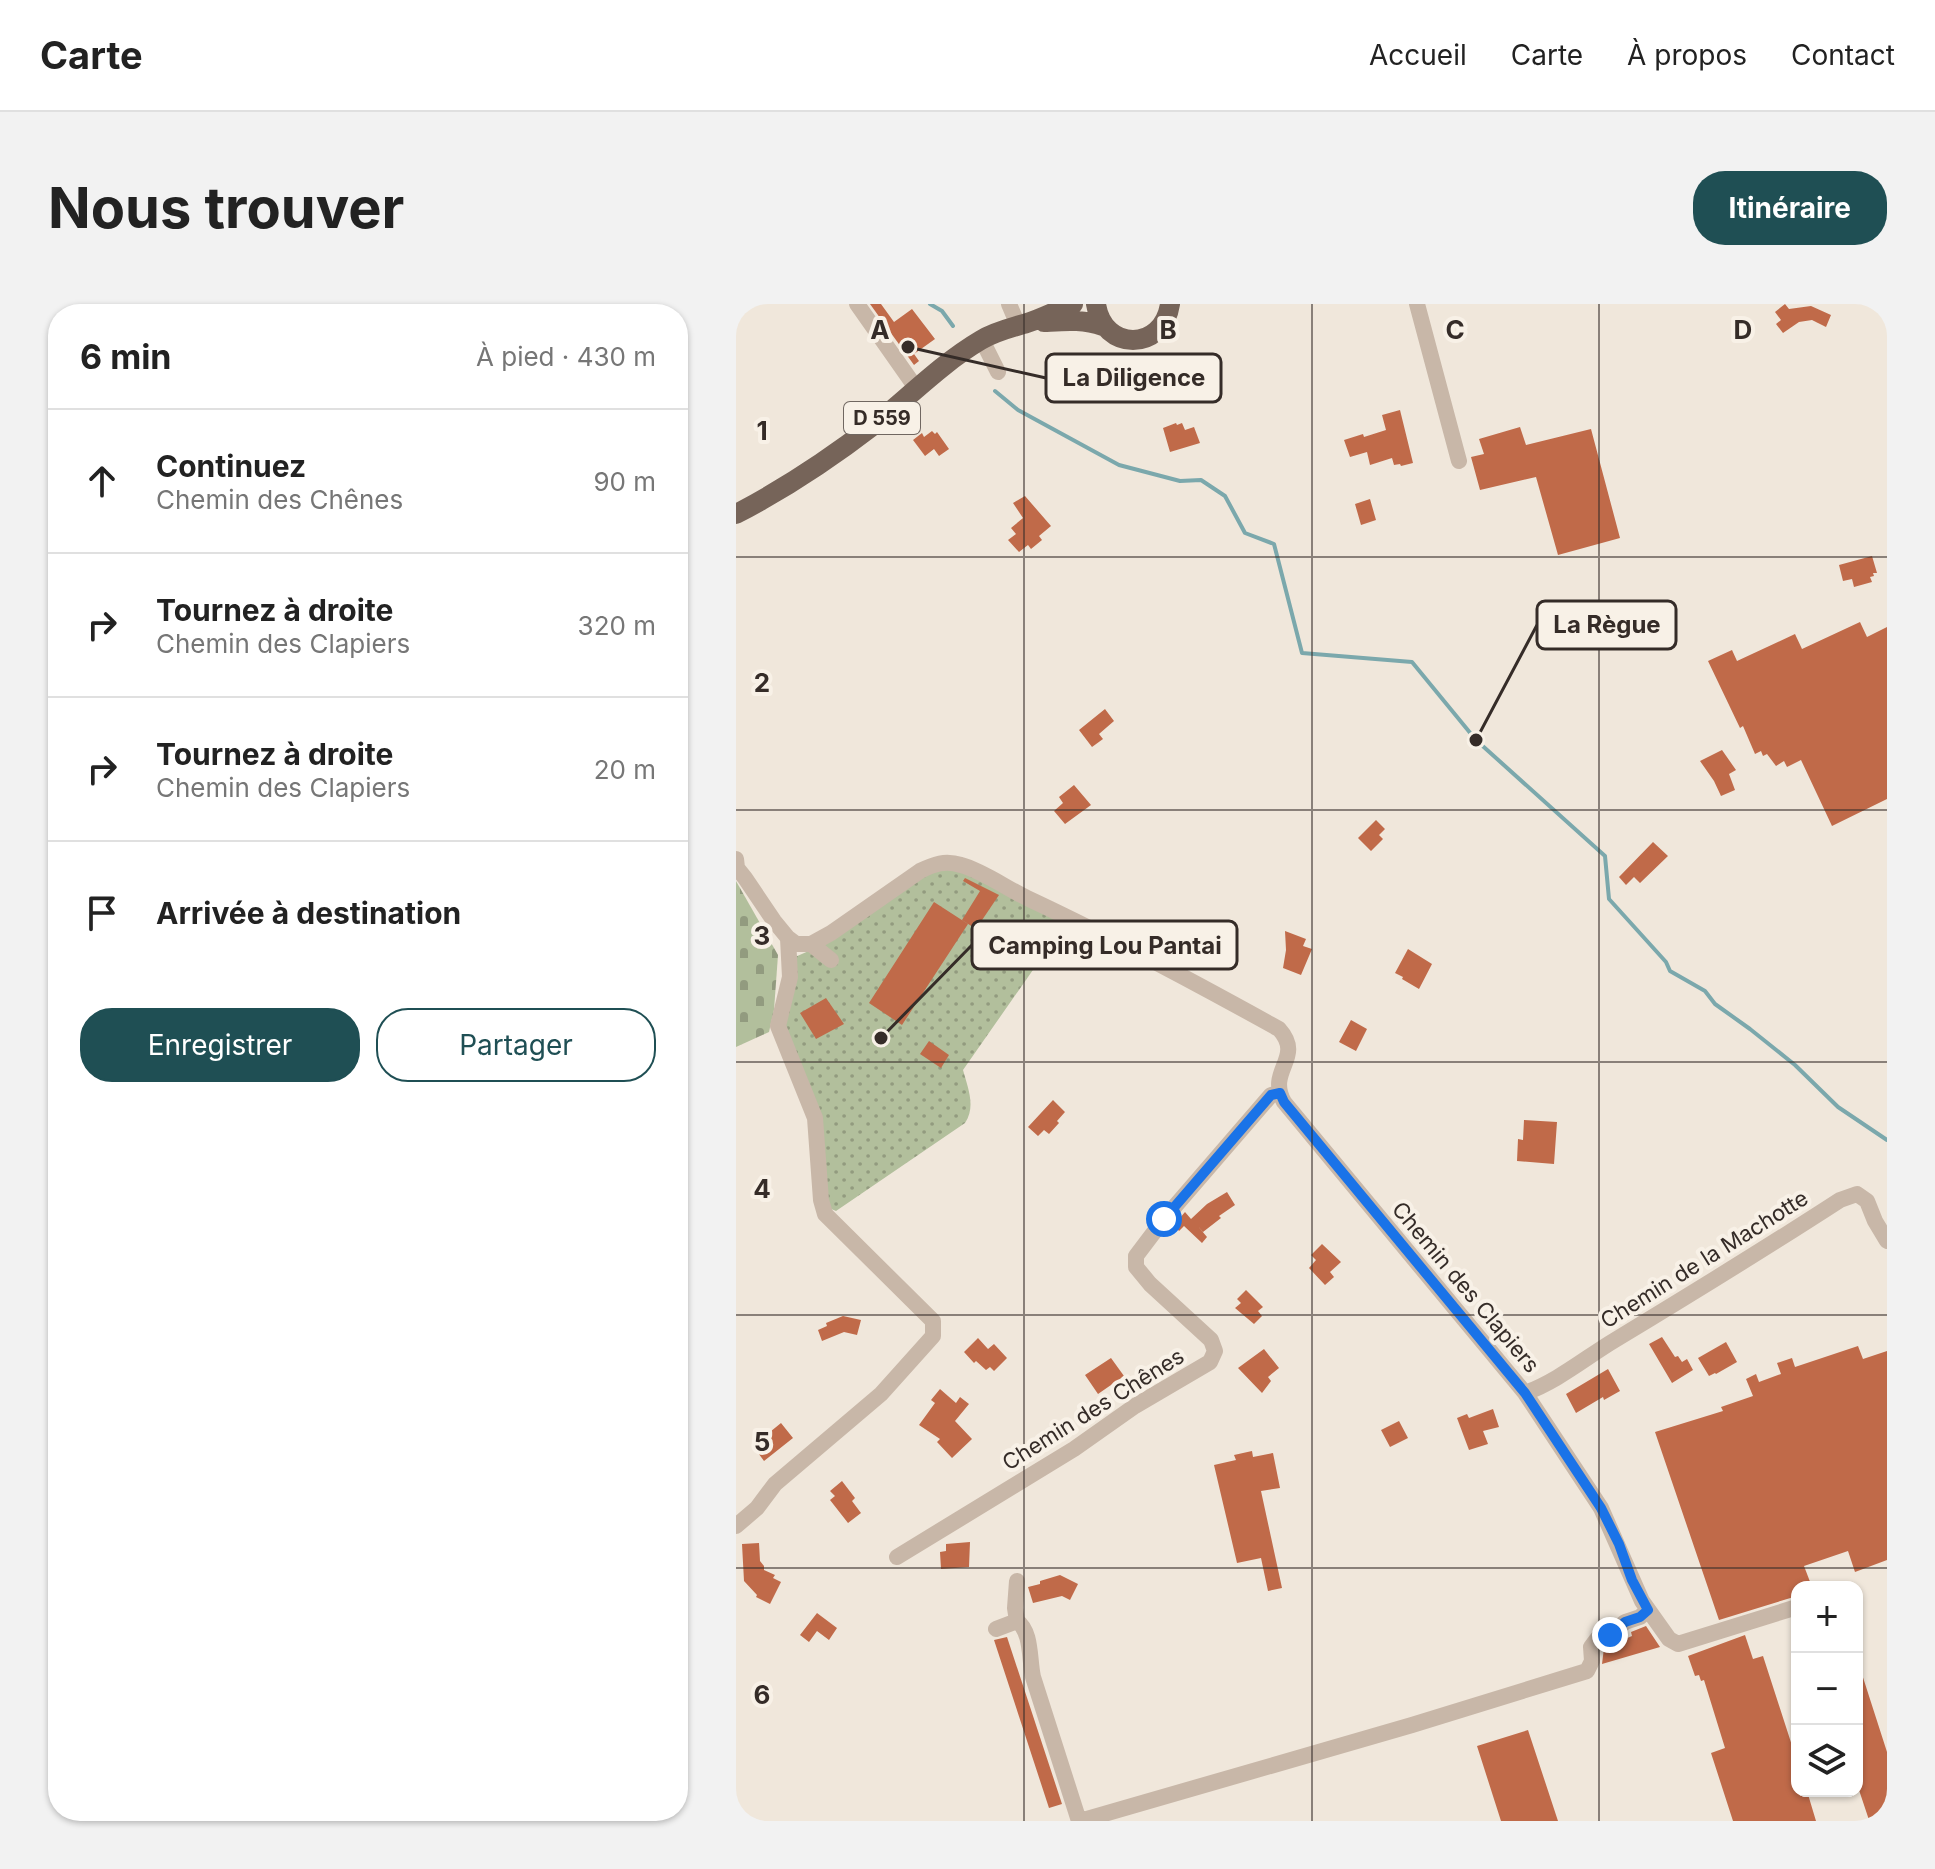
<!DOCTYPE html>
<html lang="fr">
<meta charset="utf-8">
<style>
:root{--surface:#fff;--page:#f2f2f2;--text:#222;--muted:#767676;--line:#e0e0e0;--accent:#1f4f54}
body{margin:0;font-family:Inter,sans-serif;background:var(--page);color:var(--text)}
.controls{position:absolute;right:24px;bottom:24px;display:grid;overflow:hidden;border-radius:16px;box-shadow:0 2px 6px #0004}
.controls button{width:72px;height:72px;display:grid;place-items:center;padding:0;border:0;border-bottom:2px solid var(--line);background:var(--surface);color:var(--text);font:40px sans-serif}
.stop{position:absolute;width:24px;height:24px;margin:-18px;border:6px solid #1a73e8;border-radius:50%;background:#fff}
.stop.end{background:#1a73e8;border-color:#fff;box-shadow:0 2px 8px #0008}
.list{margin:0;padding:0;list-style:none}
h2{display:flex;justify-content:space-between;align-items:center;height:104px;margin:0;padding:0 32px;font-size:34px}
h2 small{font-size:26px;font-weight:400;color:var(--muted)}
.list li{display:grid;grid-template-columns:52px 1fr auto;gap:24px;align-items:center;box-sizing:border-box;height:144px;padding:0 32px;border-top:2px solid var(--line)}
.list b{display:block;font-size:30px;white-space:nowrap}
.list p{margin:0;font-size:26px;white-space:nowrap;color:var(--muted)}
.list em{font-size:26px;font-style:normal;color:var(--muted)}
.actions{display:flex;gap:16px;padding:24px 32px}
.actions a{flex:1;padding:18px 0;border:2px solid var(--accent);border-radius:32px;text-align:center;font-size:28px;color:var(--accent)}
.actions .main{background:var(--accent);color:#fff}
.icon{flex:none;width:44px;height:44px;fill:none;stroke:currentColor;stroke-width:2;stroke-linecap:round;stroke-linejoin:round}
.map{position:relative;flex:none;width:1151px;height:1517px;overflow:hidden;border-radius:32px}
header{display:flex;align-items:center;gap:48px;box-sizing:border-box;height:112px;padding:0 40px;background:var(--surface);border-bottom:2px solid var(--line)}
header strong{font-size:38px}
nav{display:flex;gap:44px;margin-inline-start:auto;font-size:28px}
.intro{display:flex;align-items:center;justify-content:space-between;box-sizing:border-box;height:192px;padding:0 48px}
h1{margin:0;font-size:56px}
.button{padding:20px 36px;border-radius:32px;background:var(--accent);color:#fff;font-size:28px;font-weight:700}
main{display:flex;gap:48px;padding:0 48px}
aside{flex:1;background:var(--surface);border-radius:32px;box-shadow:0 2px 6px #0004}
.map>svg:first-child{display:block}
</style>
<header>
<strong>Carte</strong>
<nav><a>Accueil</a><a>Carte</a><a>À propos</a><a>Contact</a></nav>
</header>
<div class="intro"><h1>Nous trouver</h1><a class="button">Itinéraire</a></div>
<main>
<aside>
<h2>6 min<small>À pied · 430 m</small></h2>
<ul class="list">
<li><svg class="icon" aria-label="ahead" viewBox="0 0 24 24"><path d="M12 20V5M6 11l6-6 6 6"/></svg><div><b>Continuez</b><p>Chemin des Chênes</p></div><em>90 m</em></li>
<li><svg class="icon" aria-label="right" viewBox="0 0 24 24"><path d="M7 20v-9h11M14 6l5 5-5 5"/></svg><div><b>Tournez à droite</b><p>Chemin des Clapiers</p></div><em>320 m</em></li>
<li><svg class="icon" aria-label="right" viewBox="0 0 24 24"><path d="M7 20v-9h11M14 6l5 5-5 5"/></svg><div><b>Tournez à droite</b><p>Chemin des Clapiers</p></div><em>20 m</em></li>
<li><svg class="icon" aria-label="arrive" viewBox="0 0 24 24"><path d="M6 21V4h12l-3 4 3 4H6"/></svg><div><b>Arrivée à destination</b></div></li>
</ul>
<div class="actions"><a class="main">Enregistrer</a><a>Partager</a></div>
</aside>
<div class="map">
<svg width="1151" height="1517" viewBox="0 0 1151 1517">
<defs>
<pattern id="green-dots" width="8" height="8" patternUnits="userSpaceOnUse" patternTransform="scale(2)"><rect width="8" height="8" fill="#b2bf9c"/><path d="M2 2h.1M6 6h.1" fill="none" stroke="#929b7f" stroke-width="1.8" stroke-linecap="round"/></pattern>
<pattern id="cemetery-stones" width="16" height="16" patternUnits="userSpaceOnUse" patternTransform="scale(2)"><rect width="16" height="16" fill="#b2bf9c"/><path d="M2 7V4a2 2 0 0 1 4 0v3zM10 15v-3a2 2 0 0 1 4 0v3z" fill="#929b7f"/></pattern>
</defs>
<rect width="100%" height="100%" fill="#f0e7db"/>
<path fill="url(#green-dots)" d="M 200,565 L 233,566 L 329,620 L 227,766 C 232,784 240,803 229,819 L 100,907 L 81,899 L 75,812 L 45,742 L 59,653 L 75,646 Z"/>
<path fill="url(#cemetery-stones)" d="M 0,577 L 42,651 L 38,706 L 33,728 L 0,743 Z"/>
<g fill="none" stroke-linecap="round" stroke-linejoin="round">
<path stroke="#7ba8ac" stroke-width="4" d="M 194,0 L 206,7 L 217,22
M 259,87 L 282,106 L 383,161 L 444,177 L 465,176 L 489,192 L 509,229 L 538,240 L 566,349 L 676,358 L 740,436 L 869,552 L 873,595 L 930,658 L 934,667 L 969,687 L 979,700 L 1014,725 L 1059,761 L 1102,803 L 1151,836"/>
</g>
<path fill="#c06a49" d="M 134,0 L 145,0 L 158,18 L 176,5 L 199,35 L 178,50 L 183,57 L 178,61 Z
M 1049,0 L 1053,5 L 1075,2 L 1095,11 L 1090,23 L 1076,16 L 1063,18 L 1047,29 L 1040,20 L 1045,16 L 1039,8 Z
M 664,106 L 677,159 L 665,162 L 664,160 L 658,161 L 656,154 L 634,161 L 631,148 L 614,153 L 608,136 L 627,130 L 628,133 L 650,126 L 646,111 Z
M 440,119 L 441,121 L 446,119 L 449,126 L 458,123 L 464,139 L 434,148 L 427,124 Z
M 784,123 L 790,141 L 855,125 L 884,234 L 822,251 L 800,173 L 744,186 L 735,153 L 748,150 L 743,135 Z
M 196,127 L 199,130 L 201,128 L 213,145 L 203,152 L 198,145 L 189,152 L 177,136 L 186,129 L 188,133 Z
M 289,192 L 315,222 L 303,232 L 306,236 L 295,245 L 292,241 L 283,248 L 272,236 L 280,230 L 275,224 L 287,214 L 277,199 Z
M 634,195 L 640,216 L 625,221 L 619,200 Z
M 1136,252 L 1141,269 L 1137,269 L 1138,272 L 1134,273 L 1136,278 L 1118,283 L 1116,275 L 1107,277 L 1103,261 Z
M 1124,318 L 1131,333 L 1151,323 L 1151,495 L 1096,522 L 1065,456 L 1051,463 L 1048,457 L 1040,462 L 1031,450 L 1027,452 L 1025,447 L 1019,450 L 1007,422 L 1004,424 L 972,357 L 996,346 L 1001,357 L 1059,330 L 1066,345 Z
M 369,405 L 378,417 L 363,430 L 367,435 L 356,443 L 343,426 Z
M 986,446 L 1000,466 L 993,470 L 999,486 L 985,492 L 978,477 L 964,457 Z
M 338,481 L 355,501 L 329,520 L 318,507 L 327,499 L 323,493 Z
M 640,516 L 649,525 L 643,531 L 647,535 L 635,547 L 622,534 Z
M 917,538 L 932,552 L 904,579 L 898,573 L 890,581 L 883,573 Z
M 229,574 L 263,591 L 240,625 L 226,616 L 244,587 L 227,577 Z
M 198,598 L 232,620 L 166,721 L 133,699 Z
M 549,627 L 570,635 L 567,642 L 576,645 L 565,671 L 547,664 L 550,646 Z
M 672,645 L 696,660 L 683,685 L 666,675 L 667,673 L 659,669 Z
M 90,694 L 108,720 L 80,735 L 64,709 Z
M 615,716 L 631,725 L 620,747 L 603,738 Z
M 193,737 L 213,751 L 205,764 L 184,750 Z
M 317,796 L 329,808 L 321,817 L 323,819 L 313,830 L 308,826 L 302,832 L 292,823 Z
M 788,816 L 821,818 L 818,860 L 781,857 L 782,835 L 787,836 Z
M 491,888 L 499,901 L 483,912 L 485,914 L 467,928 L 461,921 L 471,933 L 466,939 L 448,922 L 443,927 L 438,921 L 449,908 L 455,915 L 471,900 Z
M 586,940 L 605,958 L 594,968 L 598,973 L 589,981 L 573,964 L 580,956 L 575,951 Z
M 510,986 L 527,1003 L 522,1007 L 526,1012 L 518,1020 L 499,1004 L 505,999 L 501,995 Z
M 107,1012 L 125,1016 L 121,1031 L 108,1028 L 86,1037 L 82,1026 L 91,1022 L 90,1019 Z
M 926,1033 L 939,1053 L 942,1052 L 946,1058 L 951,1055 L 957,1066 L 936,1079 L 913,1040 Z
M 242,1034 L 252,1045 L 258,1040 L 271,1054 L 258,1067 L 254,1063 L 250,1066 L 240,1057 L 238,1059 L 228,1048 Z
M 990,1038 L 1001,1058 L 980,1070 L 979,1069 L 973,1072 L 962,1054 Z
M 1122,1042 L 1127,1055 L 1151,1047 L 1151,1256 L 1119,1268 L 1112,1247 L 1068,1262 L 1076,1283 L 1061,1283 L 1061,1292 L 983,1316 L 919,1128 L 987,1107 L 985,1103 L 1017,1092 L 1010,1075 L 1020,1070 L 1023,1078 L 1045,1070 L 1041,1059 L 1056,1054 L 1059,1063 Z
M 528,1045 L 543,1064 L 532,1073 L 535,1077 L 526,1089 L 502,1064 Z
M 375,1054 L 388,1072 L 362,1090 L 349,1071 Z
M 872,1065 L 884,1087 L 868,1096 L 867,1093 L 840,1109 L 830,1090 Z
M 204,1085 L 220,1099 L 224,1093 L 233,1100 L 219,1117 L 236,1135 L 216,1154 L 201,1138 L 204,1135 L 183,1121 L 199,1099 L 195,1096 Z
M 757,1105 L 763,1123 L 747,1127 L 752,1140 L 733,1146 L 721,1114 L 731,1110 L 733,1114 Z
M 663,1117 L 672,1134 L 654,1143 L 645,1126 Z
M 45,1119 L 57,1134 L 28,1157 L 17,1142 Z
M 516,1147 L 517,1153 L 537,1149 L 544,1184 L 525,1187 L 546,1284 L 532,1287 L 525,1254 L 501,1259 L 478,1161 L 500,1156 L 498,1151 Z
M 106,1177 L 119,1194 L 116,1197 L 125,1209 L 112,1219 L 94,1196 L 99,1192 L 94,1187 Z
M 234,1238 L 233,1263 L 205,1265 L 204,1248 L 210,1247 L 210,1240 Z
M 23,1239 L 24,1257 L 28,1262 L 28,1266 L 39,1271 L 37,1274 L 45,1278 L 34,1300 L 20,1293 L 21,1291 L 8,1277 L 6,1240 Z
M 324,1271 L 342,1280 L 334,1296 L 326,1292 L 297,1299 L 292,1283 L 304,1280 L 304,1277 Z
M 81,1309 L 101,1324 L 93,1336 L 81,1327 L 73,1338 L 64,1331 Z
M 910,1322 L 924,1343 L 866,1360 L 868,1344 L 896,1332 L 895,1328 Z
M 1009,1331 L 1017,1355 L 1027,1352 L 1061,1457 L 1061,1487 L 1071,1487 L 1080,1517 L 997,1517 L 975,1449 L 989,1444 L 968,1376 L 965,1377 L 963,1371 L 959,1372 L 952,1352 Z
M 271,1333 L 326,1500 L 313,1504 L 258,1336 Z
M 1121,1361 L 1123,1361 L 1151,1448 L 1151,1510 L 1133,1516 L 1121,1480 Z
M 792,1426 L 822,1517 L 765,1517 L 741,1442 Z"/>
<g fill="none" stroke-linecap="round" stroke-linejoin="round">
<path stroke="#c8b7a8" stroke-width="16" d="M 121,0 L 180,84
M 273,0 L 282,21
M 681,0 L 723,157
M 246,36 L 262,68
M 0,555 L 1,564 L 9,574 L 38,617 L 52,634 L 60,640 L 75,640 L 95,629 L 184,567 C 198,560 209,556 225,561 C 247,567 270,584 291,594 C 377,634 460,679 543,725 C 569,754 530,766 548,798 L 789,1089 L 865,1204 L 906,1297 L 933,1335 L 942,1340 L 1061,1303
M 75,640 L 95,656
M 789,1089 C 822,1077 849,1054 879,1036 C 955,990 1030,944 1104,896 L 1121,890 L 1131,897 L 1139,917 L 1151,937
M 0,1222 L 21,1204 L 39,1180 L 145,1090 L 197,1032 L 197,1017 L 89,910 L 85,896 L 79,814 L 42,722 L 54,673 L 52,634
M 161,1253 L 338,1145 L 399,1102 L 474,1058 L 479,1047 L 475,1036 L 414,980 L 400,963 L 400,952 L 428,915 L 535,791 L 544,789
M 281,1317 L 279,1304 L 281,1277
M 260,1325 L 281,1317 C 296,1328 293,1355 297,1373 L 343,1517
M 344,1517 L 676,1421 L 851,1367 L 856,1357 L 855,1343 L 861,1335 L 874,1331 L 889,1318 L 904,1313 L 912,1306"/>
<path stroke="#766459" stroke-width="20" d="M 360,0 C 367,48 427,48 434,0
M 308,18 C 328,17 347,15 367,22
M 0,210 C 50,184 95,154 139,120 C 174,92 206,59 245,36 C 260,27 275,24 291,19 C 307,14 322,6 337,0"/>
</g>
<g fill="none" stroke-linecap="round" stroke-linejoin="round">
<path stroke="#1a73e8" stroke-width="10" d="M 428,915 L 535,791 L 544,789 L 548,798 L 789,1089 L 865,1204 L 883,1240 L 896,1276 L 912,1306 L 904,1313 L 889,1318 L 874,1331"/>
</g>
<path fill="none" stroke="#352c28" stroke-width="2" stroke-opacity="0.55" d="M 288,0 L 288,1517M 576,0 L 576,1517M 863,0 L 863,1517M 0,253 L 1151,253M 0,506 L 1151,506M 0,758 L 1151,758M 0,1011 L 1151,1011M 0,1264 L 1151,1264"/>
<g text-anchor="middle" stroke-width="8" stroke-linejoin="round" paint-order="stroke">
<rect fill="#f8f1e7" stroke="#706761" stroke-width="2" x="108" y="98" width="76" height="32" rx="6"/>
<g font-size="20" font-weight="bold" fill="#352c28">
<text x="146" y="121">D 559</text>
</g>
<g font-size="22" fill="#352c28" stroke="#f8f1e7">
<text transform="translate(968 955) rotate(-32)" y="8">Chemin de la Machotte</text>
<text transform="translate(730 983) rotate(50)" y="8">Chemin des Clapiers</text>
<text transform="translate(357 1105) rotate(-32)" y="8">Chemin des Chênes</text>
</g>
</g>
<g font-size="26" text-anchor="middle" font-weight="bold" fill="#352c28" stroke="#f8f1e7" stroke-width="8" stroke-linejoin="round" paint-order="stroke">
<text x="144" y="35">A</text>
<text x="432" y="35">B</text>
<text x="719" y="35">C</text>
<text x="1007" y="35">D</text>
<text x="26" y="136">1</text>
<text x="26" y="388">2</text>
<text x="26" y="641">3</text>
<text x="26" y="894">4</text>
<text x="26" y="1147">5</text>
<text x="26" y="1400">6</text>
</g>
<path fill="none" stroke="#352c28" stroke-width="3" d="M172 43L310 74M740 436L801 321M145 734L236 641"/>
<g fill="#352c28" stroke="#f8f1e7" stroke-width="3">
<circle cx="172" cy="43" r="8"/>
<circle cx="740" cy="436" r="8"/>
<circle cx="145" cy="734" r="8"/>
</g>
<g fill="#f8f1e7" stroke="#352c28" stroke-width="3">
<rect x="310" y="50" width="175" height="48" rx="8"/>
<rect x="801" y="297" width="139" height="48" rx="8"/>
<rect x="236" y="617" width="265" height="48" rx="8"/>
</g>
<g font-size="24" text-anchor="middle" font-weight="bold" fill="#352c28">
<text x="398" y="82">La Diligence</text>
<text x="871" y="329">La Règue</text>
<text x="369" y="650">Camping Lou Pantai</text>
</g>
</svg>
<div class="controls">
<button>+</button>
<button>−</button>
<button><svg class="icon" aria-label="layers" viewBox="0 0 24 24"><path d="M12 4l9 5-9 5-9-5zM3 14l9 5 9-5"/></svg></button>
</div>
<div class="stop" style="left:428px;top:915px"></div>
<div class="stop end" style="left:874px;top:1331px"></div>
</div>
</main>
